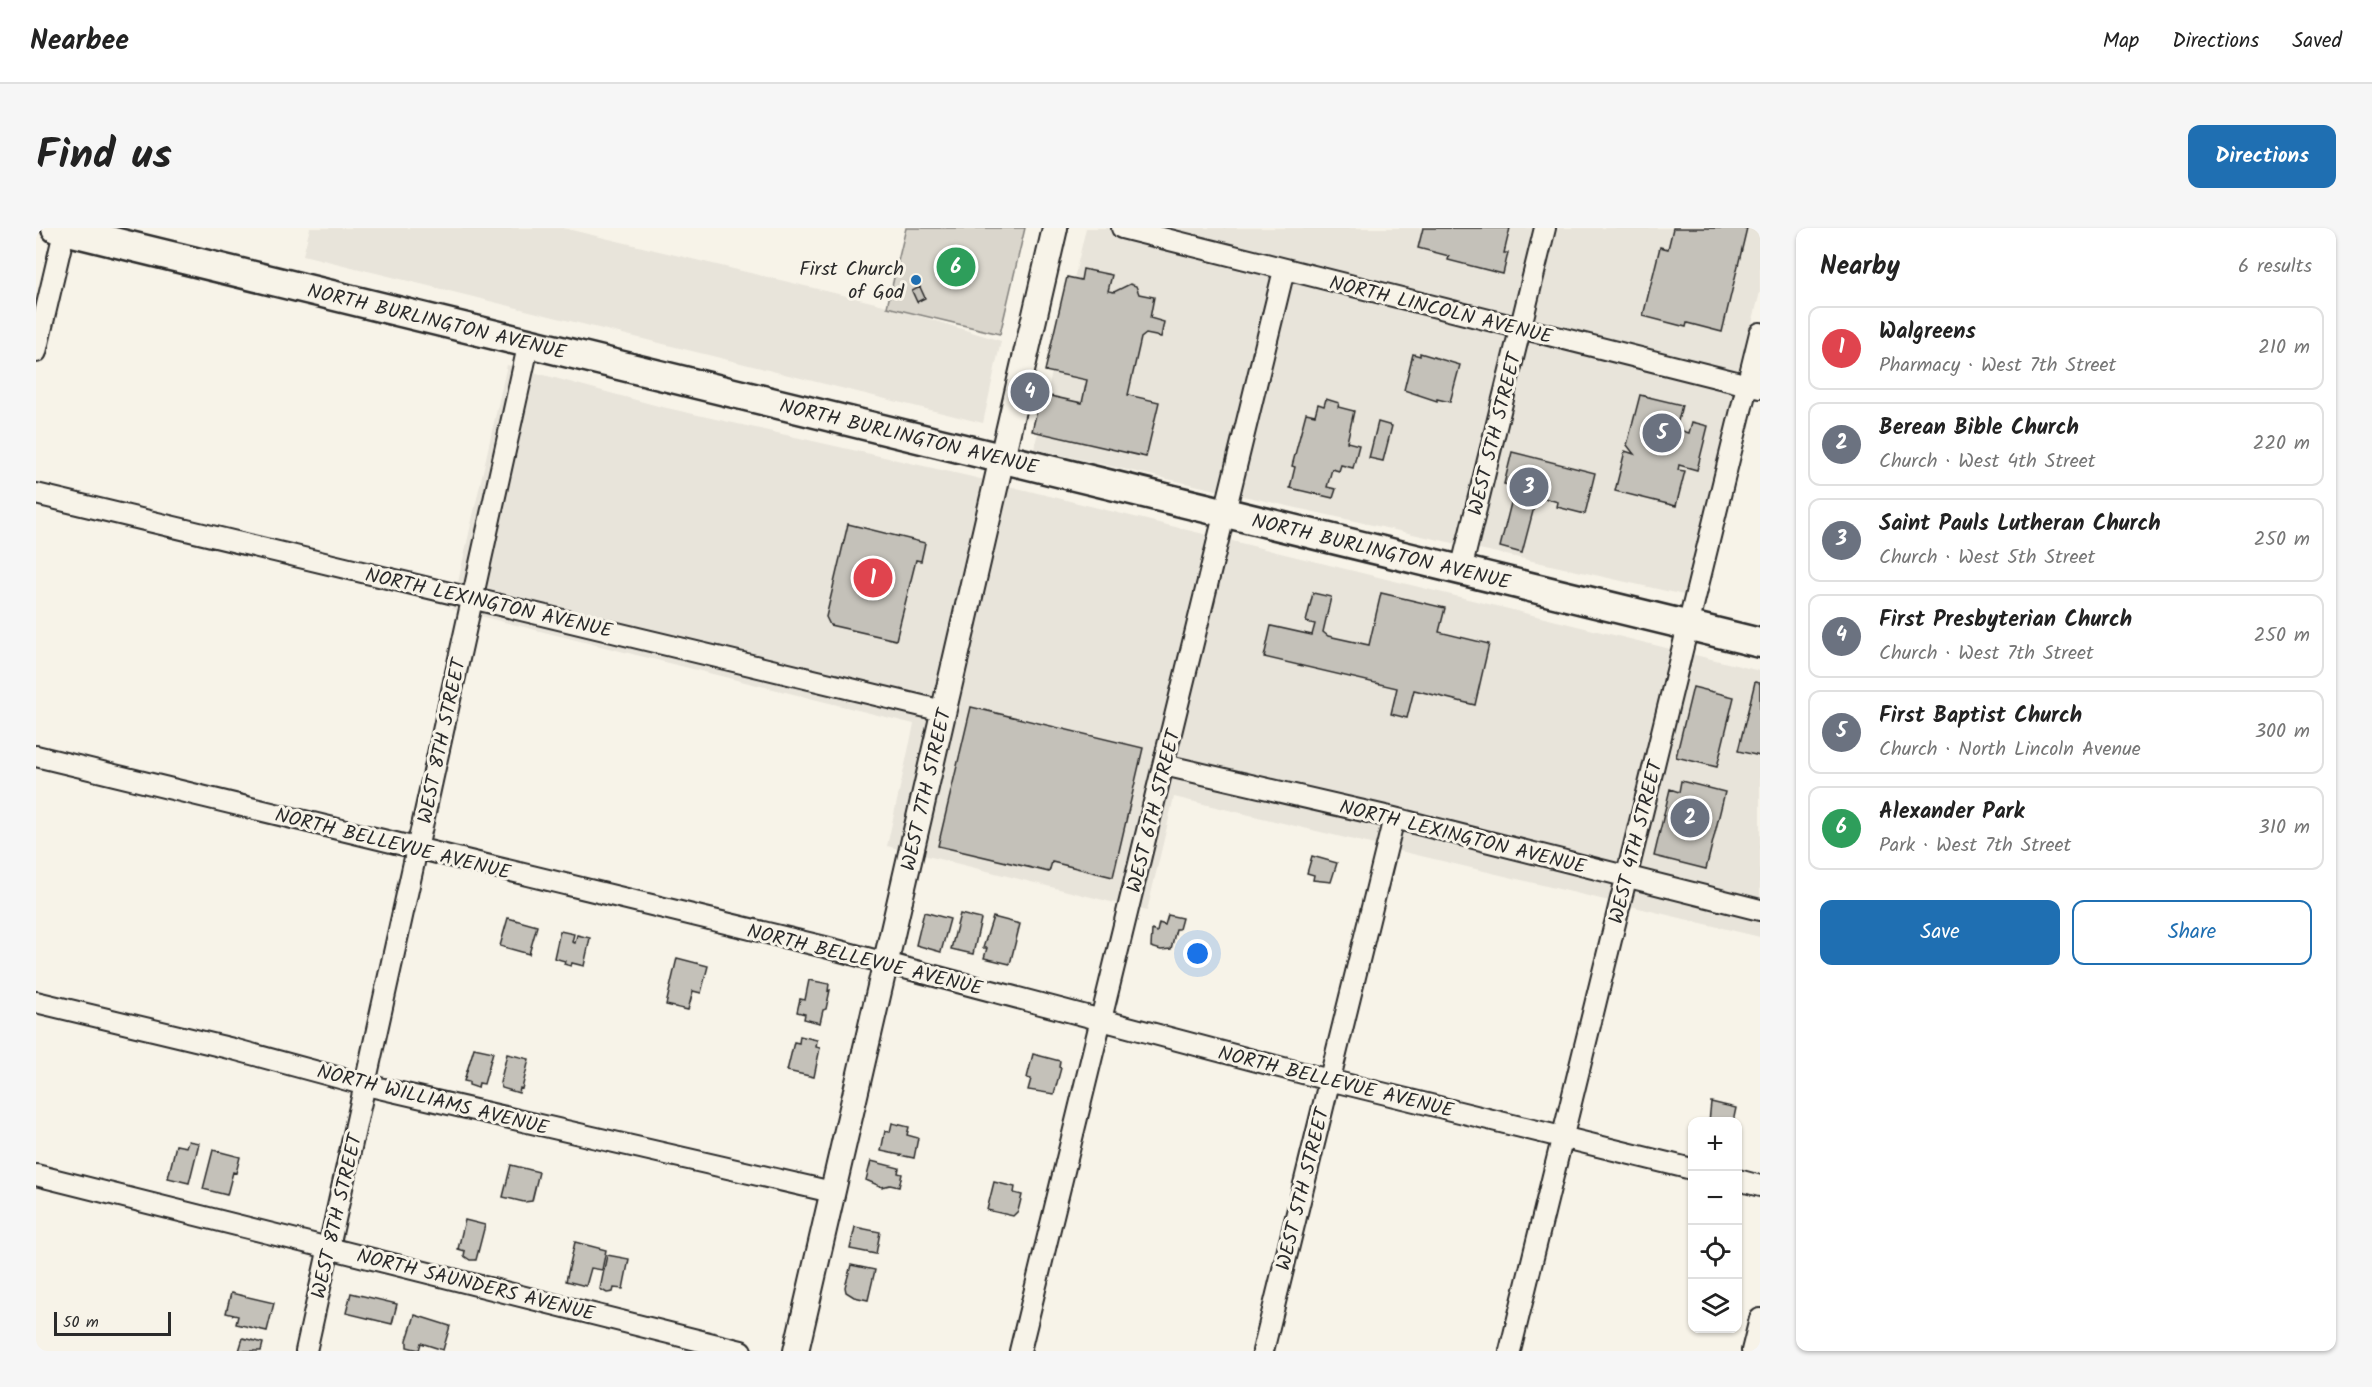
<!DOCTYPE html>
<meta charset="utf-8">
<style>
:root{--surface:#fff;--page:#f6f6f6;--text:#222;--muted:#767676;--line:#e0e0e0;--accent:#1f6fb2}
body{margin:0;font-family:Kalam,sans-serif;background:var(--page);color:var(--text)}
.controls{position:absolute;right:18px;bottom:18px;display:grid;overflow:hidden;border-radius:12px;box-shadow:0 2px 4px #0004}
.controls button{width:54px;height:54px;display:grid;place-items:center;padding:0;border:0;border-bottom:2px solid var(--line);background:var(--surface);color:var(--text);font:30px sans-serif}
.scale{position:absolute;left:18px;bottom:15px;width:117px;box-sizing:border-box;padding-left:6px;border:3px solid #2b2b2b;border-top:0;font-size:16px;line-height:21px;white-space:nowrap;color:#2b2b2b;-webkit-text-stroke:4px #f7f3e8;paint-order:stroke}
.you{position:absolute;left:1162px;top:726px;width:21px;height:21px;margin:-15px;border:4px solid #fff;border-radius:50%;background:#1a73e8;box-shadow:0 0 0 9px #1a73e833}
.badge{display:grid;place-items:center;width:39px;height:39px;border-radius:50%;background:var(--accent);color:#fff;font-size:20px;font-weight:700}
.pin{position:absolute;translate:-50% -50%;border:3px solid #fff;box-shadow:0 2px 6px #0006}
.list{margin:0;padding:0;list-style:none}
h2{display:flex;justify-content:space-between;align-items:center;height:78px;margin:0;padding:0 24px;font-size:26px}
h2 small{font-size:20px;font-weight:400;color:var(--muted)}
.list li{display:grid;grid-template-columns:39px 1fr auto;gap:18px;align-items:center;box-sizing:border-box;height:84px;margin:0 12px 12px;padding:0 12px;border:2px solid var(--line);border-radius:12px}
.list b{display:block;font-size:22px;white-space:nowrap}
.list p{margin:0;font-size:20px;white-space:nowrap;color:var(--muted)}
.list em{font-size:20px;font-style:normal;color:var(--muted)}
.actions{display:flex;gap:12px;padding:18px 24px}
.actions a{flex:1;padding:14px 0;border:2px solid var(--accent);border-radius:12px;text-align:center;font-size:21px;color:var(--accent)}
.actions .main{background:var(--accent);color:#fff}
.icon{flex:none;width:33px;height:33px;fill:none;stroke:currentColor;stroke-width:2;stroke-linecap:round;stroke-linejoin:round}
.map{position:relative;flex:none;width:1724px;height:1123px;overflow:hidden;border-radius:12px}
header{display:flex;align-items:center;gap:36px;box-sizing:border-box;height:84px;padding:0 30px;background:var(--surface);border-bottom:2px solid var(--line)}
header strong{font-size:28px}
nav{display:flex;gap:33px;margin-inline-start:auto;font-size:21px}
.intro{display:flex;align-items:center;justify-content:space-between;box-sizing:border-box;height:144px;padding:0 36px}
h1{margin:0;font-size:42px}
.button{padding:15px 27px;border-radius:12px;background:var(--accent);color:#fff;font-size:21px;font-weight:700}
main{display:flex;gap:36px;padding:0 36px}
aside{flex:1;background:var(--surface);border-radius:12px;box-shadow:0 2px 4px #0004}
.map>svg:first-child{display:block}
</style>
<header>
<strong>Nearbee</strong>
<nav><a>Map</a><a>Directions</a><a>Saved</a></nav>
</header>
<div class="intro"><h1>Find us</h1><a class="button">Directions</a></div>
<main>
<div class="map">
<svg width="1724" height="1123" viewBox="0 0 1724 1123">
<rect width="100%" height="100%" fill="#f7f3e8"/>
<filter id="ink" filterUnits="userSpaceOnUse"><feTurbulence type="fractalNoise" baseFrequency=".0167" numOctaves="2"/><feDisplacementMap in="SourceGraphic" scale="12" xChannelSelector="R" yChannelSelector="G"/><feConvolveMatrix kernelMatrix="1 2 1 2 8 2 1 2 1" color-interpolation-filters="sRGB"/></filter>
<g filter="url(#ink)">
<path fill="#e8e4da" d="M 274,0 L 527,0 L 848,77 L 965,113 L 947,195 L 267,27 Z
M 1050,0 L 1724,0 L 1724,64 L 1648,367 L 998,221 Z
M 471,137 L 622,178 L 932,248 L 1724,443 L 1724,709 L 1138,569 L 1111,683 L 851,618 L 878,496 L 416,381 Z"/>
<path fill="#dad6cc" stroke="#82807c" stroke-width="1.5" d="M 870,0 L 989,0 L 964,106 L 851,79 Z"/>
<path fill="#c4c1b9" stroke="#2b2b2b" stroke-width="1.5" d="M 1387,0 L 1474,0 L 1468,25 L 1472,25 L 1467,46 L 1412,32 L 1413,28 L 1382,20 Z
M 1637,0 L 1711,0 L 1686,104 L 1651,95 L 1650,99 L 1607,88 L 1624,19 L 1632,21 Z
M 1047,41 L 1076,47 L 1072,63 L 1078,64 L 1094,56 L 1100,58 L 1103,66 L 1118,69 L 1114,90 L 1128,94 L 1125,109 L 1110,106 L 1105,110 L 1092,167 L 1123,174 L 1110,229 L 996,203 L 1005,166 L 1046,175 L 1051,152 L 1009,143 L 1031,49 L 1045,52 Z
M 884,59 L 889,70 L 881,74 L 876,63 Z
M 1384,125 L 1424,137 L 1414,174 L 1401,171 L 1401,173 L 1368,162 L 1377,126 L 1384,128 Z
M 1604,167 L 1646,177 L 1640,201 L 1653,205 L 1656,194 L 1672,198 L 1661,242 L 1643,237 L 1642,242 L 1649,243 L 1640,278 L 1579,263 L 1589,223 L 1598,226 L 1591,217 Z
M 1290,171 L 1303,175 L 1302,179 L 1318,183 L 1311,214 L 1323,217 L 1317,240 L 1305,237 L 1303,243 L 1296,241 L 1291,259 L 1300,261 L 1297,270 L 1254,260 L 1259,239 L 1256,238 L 1270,185 L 1279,187 L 1282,176 L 1288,178 Z
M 1342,194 L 1356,198 L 1347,233 L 1333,230 Z
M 1476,224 L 1559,245 L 1549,286 L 1521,279 L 1522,274 L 1501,268 L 1486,325 L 1464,319 L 1479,259 L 1468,256 Z
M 812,296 L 889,315 L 885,333 L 880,332 L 860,412 L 794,397 L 790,389 Z
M 1277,365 L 1295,369 L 1287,404 L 1292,408 L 1333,417 L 1345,365 L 1409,380 L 1403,404 L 1453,416 L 1439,477 L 1378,462 L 1371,490 L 1355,486 L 1361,460 L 1228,429 L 1235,398 L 1276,407 L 1279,396 L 1270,394 Z
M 1719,454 L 1724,455 L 1724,528 L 1702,523 Z
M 1657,459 L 1698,469 L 1681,539 L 1640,529 Z
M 935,479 L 1107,520 L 1077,649 L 1016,634 L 1013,644 L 902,618 Z
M 1645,553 L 1689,564 L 1670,641 L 1618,628 L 1634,561 L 1643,564 Z
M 1276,628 L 1301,635 L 1295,654 L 1277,652 L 1278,647 L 1271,645 Z
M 888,684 L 914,691 L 905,724 L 880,717 Z
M 924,686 L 945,691 L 937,726 L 915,721 Z
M 1132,687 L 1146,690 L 1143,701 L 1140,701 L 1135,721 L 1125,722 L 1115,719 L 1116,702 L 1121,704 L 1123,695 L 1129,697 Z
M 957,689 L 984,696 L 974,736 L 948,730 L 951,720 L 947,720 Z
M 472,690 L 501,698 L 493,726 L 464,718 Z
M 524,703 L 538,706 L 536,714 L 539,715 L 541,707 L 554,710 L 548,738 L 536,735 L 535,738 L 528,736 L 529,733 L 518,730 Z
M 641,730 L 672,738 L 665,765 L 657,763 L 652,782 L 630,777 Z
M 773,752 L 793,756 L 792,763 L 794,762 L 790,781 L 787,782 L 784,795 L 768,791 L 769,786 L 761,784 L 764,771 L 769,772 Z
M 764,808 L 781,812 L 780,819 L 784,820 L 778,849 L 751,843 L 758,814 L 763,815 Z
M 438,820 L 457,824 L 448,856 L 443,855 L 442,860 L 433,857 L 433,854 L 428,853 Z
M 471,826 L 493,831 L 486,861 L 484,860 L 483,865 L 466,860 L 464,855 Z
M 997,826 L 1024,833 L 1023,839 L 1025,840 L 1018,866 L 992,862 L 995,851 L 991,850 Z
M 1675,874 L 1700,880 L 1697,894 L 1673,894 Z
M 856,895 L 873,899 L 871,907 L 882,910 L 878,930 L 845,923 L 849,903 L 854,904 Z
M 152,913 L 163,915 L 153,955 L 132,950 L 140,917 L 150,919 Z
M 177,922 L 204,929 L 200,945 L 197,944 L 191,967 L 167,961 Z
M 835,933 L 863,940 L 862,945 L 866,946 L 863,959 L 854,957 L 846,959 L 830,952 Z
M 475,937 L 503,944 L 496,973 L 488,974 L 467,969 Z
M 958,954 L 979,959 L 978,965 L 986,967 L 982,983 L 977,988 L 951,982 Z
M 429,992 L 449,997 L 440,1032 L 434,1032 L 428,1028 L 429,1023 L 422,1021 Z
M 819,999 L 844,1004 L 840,1026 L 814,1021 Z
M 539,1014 L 570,1022 L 566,1042 L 555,1040 L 550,1058 L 530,1053 Z
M 571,1027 L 593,1031 L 587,1061 L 578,1060 L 577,1064 L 571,1065 L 564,1061 Z
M 815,1037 L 839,1042 L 832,1072 L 818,1069 L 810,1064 L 809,1059 Z
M 195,1065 L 238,1075 L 231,1103 L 200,1096 L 202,1088 L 190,1085 Z
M 315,1065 L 361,1076 L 356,1096 L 310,1085 Z
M 379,1087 L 414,1098 L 407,1122 L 385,1115 L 383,1122 L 371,1119 L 371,1112 Z
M 207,1110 L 227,1115 L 225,1123 L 203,1123 Z"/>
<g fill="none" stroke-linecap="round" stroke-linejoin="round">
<g stroke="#2b2b2b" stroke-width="24">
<path id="minor" d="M 1086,0 L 1724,160
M 0,124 L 29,0
M 0,266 L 907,483
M 1425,342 L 1509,0
M 0,528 L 789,719 L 1293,852 L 1656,941
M 1128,537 L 1358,590 L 1724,682
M 0,774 L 197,821 L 330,857 L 796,964
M 0,947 L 705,1123
M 1702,952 L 1724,958
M 270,1123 L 493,114
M 984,1123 L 1248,42
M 1227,1123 L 1358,590
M 1474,1123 L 1724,105
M 1716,1123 L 1724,1091"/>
</g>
<g stroke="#2b2b2b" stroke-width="28">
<g id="major">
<path id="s1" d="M 760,1123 L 1019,0"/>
</g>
</g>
<g stroke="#2b2b2b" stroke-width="33">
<g id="highway">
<path id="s2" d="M 20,0 L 1724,415"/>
</g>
</g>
<use href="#minor" stroke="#f7f3e8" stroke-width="20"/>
<use href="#major" stroke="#f7f3e8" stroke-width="24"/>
<use href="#highway" stroke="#f7f3e8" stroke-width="28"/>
</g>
</g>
<circle fill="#1f6fb2" stroke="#f7f3e8" stroke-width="2" cx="880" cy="52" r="6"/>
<g text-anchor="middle" stroke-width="6" stroke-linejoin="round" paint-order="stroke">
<g font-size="20" fill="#2b2b2b" stroke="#f7f3e8" text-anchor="end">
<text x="868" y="47">First Church<tspan x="868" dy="23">of God</tspan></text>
</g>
<g font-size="20" fill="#2b2b2b" stroke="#f7f3e8">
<text transform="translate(1405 81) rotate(14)" y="7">NORTH LINCOLN AVENUE</text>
<text dy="7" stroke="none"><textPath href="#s2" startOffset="392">NORTH BURLINGTON AVENUE</textPath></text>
<text transform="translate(1458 206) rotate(-76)" y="7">WEST 5TH STREET</text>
<text dy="7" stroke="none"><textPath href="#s2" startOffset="878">NORTH BURLINGTON AVENUE</textPath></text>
<text dy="7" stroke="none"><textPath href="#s2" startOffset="1364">NORTH BURLINGTON AVENUE</textPath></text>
<text transform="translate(453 374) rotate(13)" y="7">NORTH LEXINGTON AVENUE</text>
<text transform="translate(405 513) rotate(-78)" y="7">WEST 8TH STREET</text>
<text dy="7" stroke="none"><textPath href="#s1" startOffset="576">WEST 7TH STREET</textPath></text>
<text transform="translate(1117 583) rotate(-76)" y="7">WEST 6TH STREET</text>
<text transform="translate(1427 608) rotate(14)" y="7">NORTH LEXINGTON AVENUE</text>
<text transform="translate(1599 614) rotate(-76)" y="7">WEST 4TH STREET</text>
<text transform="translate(357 615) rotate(14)" y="7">NORTH BELLEVUE AVENUE</text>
<text transform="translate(829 731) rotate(14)" y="7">NORTH BELLEVUE AVENUE</text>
<text transform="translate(1300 853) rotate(14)" y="7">NORTH BELLEVUE AVENUE</text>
<text transform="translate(397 871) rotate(14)" y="7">NORTH WILLIAMS AVENUE</text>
<text transform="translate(1266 961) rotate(-76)" y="7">WEST 5TH STREET</text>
<text transform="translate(300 988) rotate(-77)" y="7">WEST 8TH STREET</text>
<text transform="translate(440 1056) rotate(14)" y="7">NORTH SAUNDERS AVENUE</text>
</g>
</g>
</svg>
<div class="controls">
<button>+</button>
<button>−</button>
<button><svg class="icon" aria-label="locate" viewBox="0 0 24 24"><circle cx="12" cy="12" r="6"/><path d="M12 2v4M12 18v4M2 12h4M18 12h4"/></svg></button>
<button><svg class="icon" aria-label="layers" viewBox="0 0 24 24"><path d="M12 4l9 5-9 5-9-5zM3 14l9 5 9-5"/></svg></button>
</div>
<div class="scale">50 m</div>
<div class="you"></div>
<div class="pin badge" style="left:837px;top:350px;background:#e0444e">1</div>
<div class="pin badge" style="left:1654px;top:590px;background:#6b7280">2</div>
<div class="pin badge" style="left:1493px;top:259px;background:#6b7280">3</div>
<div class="pin badge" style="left:994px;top:164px;background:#6b7280">4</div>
<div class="pin badge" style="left:1626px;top:205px;background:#6b7280">5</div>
<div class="pin badge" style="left:920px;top:39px;background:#2e9e5b">6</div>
</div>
<aside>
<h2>Nearby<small>6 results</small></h2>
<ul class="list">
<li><span class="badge" style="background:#e0444e">1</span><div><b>Walgreens</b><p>Pharmacy · West 7th Street</p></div><em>210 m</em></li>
<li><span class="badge" style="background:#6b7280">2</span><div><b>Berean Bible Church</b><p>Church · West 4th Street</p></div><em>220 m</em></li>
<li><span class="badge" style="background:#6b7280">3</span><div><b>Saint Pauls Lutheran Church</b><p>Church · West 5th Street</p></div><em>250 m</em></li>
<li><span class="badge" style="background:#6b7280">4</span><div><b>First Presbyterian Church</b><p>Church · West 7th Street</p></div><em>250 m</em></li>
<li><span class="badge" style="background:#6b7280">5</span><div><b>First Baptist Church</b><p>Church · North Lincoln Avenue</p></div><em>300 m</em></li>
<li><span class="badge" style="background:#2e9e5b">6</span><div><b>Alexander Park</b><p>Park · West 7th Street</p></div><em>310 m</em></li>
</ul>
<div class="actions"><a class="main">Save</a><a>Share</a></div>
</aside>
</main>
